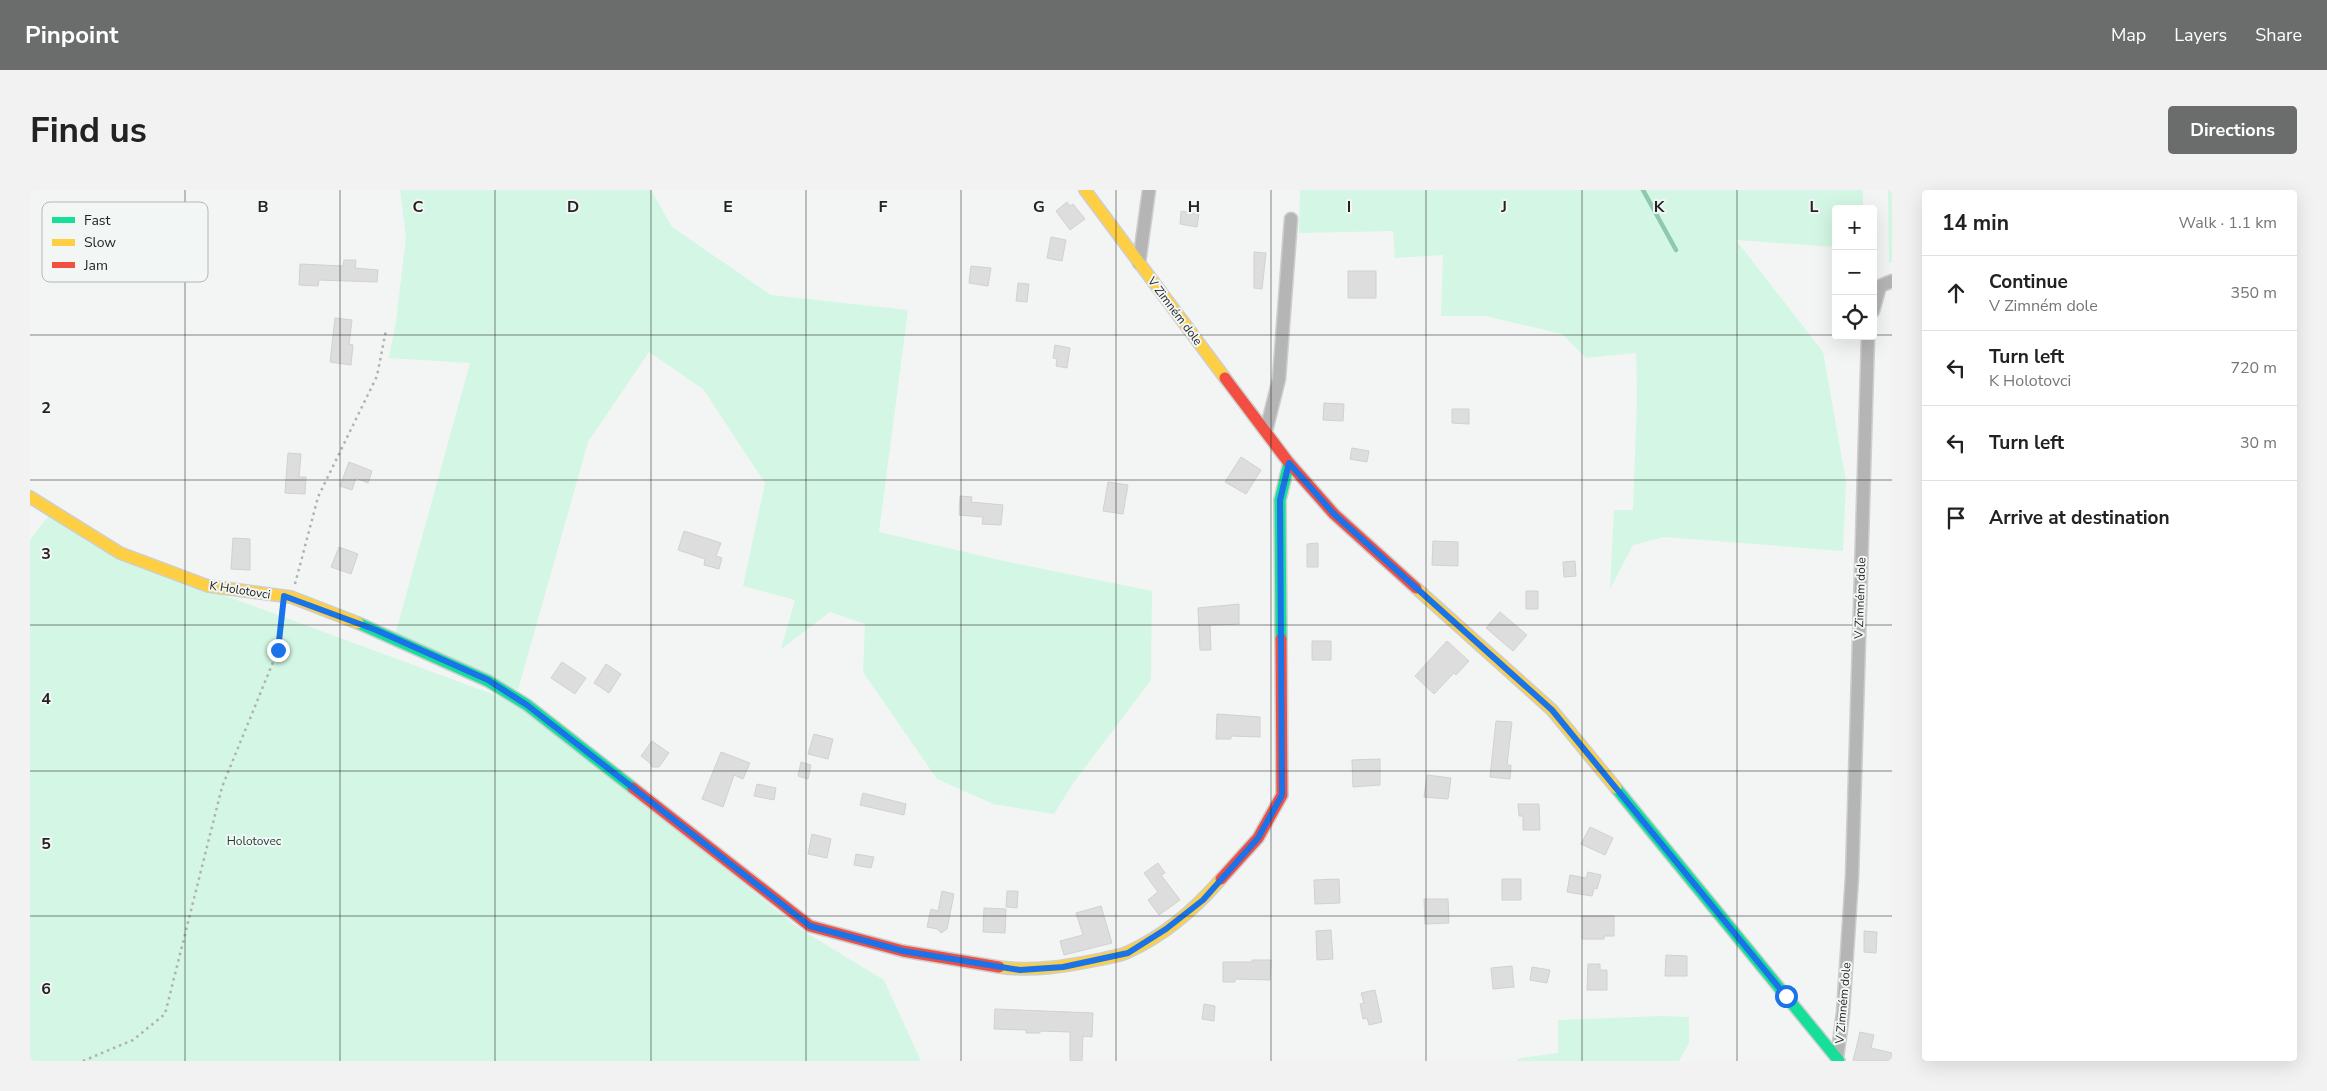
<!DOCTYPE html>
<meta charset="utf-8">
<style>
:root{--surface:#fff;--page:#f2f2f2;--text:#222;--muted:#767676;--line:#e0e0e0;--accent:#6b6d6c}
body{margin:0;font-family:"Nunito Sans",sans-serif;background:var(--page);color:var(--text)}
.controls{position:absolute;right:15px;top:15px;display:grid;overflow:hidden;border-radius:5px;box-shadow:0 5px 20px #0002}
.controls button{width:45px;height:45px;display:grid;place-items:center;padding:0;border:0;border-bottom:1px solid var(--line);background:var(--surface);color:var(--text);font:25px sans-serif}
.stop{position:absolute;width:15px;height:15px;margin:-11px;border:4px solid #1a73e8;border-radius:50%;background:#fff}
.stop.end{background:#1a73e8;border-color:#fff;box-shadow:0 1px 5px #0008}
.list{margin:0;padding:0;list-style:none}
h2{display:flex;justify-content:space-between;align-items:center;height:65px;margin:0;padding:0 20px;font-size:21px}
h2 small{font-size:16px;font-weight:400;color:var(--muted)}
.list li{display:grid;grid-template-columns:32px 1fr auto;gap:15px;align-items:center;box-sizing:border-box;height:75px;padding:0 20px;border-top:1px solid var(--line)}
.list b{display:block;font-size:19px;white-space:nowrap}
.list p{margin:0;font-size:16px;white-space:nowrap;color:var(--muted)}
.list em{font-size:16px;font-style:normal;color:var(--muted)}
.icon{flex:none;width:28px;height:28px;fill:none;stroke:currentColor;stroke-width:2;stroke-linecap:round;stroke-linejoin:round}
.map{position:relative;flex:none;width:1862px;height:871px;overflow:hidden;border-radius:5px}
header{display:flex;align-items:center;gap:30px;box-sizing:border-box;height:70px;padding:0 25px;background:var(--accent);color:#fff}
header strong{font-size:24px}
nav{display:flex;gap:28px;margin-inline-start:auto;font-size:18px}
.intro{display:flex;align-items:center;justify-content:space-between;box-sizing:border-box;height:120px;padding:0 30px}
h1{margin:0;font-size:35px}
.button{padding:12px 22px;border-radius:5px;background:var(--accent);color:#fff;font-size:18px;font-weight:700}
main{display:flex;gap:30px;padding:0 30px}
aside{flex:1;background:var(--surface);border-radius:5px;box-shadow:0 5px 20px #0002}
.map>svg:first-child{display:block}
</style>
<header>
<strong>Pinpoint</strong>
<nav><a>Map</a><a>Layers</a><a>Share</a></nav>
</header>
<div class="intro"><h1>Find us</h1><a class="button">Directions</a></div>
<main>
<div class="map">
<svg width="1862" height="871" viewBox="0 0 1862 871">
<rect width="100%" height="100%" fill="#f3f5f4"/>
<path fill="#d3f7e4" d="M 370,0 L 621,0 L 642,37 L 741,105 L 878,120 L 849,342 L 978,372 L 1122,401 L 1121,490 L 1044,592 L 1024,624 L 963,614 L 907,589 L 833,482 L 835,434 L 800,422 L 751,459 L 765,410 L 713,396 L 735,293 L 673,199 L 619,162 L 558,252 L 488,500 L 365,445 L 440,173 L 359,168 L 366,131 L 376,47 Z
M 1270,0 L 1833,0 L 1833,19 L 1806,19 L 1806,57 L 1706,50 L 1793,162 L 1816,291 L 1813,361 L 1635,347 L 1603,355 L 1580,399 L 1584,320 L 1603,320 L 1607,210 L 1606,163 L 1556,168 L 1532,144 L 1455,126 L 1411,126 L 1413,65 L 1365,68 L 1363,41 L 1269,43 Z
M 1858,0 L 1862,0 L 1862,72 L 1859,73 Z
M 19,325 L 77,362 L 492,515 L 767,737 L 854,790 L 891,871 L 0,871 L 0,350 Z
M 1631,826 L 1659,827 L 1659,853 L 1649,871 L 1486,871 L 1490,868 L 1528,863 L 1528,830 Z"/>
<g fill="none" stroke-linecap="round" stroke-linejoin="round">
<path stroke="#8ec9ae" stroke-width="4.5" d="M 1613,0 L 1646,60"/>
</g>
<path fill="#dcdddc" stroke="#d0d2d1" d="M 1037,12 L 1040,16 L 1043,14 L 1055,29 L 1040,40 L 1026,21 Z
M 1151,21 L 1169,24 L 1167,37 L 1150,34 Z
M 1021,47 L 1036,50 L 1032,71 L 1017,68 Z
M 1224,62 L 1236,63 L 1232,99 L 1224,98 Z
M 314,70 L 326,70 L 325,78 L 348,80 L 347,92 L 289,90 L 288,96 L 269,95 L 270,74 L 313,76 Z
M 941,76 L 961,78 L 958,96 L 939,93 Z
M 1318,81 L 1346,81 L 1346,108 L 1318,108 Z
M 988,93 L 999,94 L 997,112 L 986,111 Z
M 305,128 L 322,130 L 319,154 L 323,155 L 321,175 L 300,172 Z
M 1025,155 L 1040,158 L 1037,178 L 1026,176 L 1027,169 L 1023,168 Z
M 1294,213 L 1314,214 L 1313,231 L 1293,230 Z
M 1422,219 L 1439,219 L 1439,234 L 1422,233 Z
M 1322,258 L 1339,261 L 1337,272 L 1320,269 Z
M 258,263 L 271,264 L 269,287 L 276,287 L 275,304 L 255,303 Z
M 1211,267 L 1231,280 L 1216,304 L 1195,292 Z
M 319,272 L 342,281 L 338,293 L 326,288 L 322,300 L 310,296 Z
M 1078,292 L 1098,295 L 1093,324 L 1073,321 Z
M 930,306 L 942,307 L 941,312 L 973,315 L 971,335 L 952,334 L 953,327 L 929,325 Z
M 654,341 L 691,353 L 686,366 L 692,368 L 689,379 L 674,375 L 675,369 L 648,360 Z
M 203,348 L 220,349 L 220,380 L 201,379 Z
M 1403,351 L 1428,352 L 1428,376 L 1402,375 Z
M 1288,353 L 1288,377 L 1277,377 L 1277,354 Z
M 309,357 L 328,364 L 321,384 L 301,377 Z
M 1545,371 L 1546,386 L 1534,387 L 1533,372 Z
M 1496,401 L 1508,401 L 1508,419 L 1496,419 Z
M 1209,414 L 1209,434 L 1180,435 L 1181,460 L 1170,460 L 1168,418 Z
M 1470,422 L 1497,445 L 1483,461 L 1456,438 Z
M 1282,451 L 1301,451 L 1301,470 L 1282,470 Z
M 1417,451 L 1439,471 L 1426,485 L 1424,483 L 1404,504 L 1385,486 Z
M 532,472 L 556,488 L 545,504 L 521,488 Z
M 576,474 L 591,484 L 579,503 L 564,493 Z
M 1187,524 L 1230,527 L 1230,547 L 1201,546 L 1201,549 L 1186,549 Z
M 1466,531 L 1482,532 L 1477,575 L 1481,575 L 1480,589 L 1460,587 Z
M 784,544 L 803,549 L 798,569 L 778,564 Z
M 622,551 L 639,563 L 629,577 L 622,577 L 620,573 L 611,566 Z
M 691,562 L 720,573 L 713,589 L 704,585 L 693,617 L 672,609 Z
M 1350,569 L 1350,595 L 1323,597 L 1322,570 Z
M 771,572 L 781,575 L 778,589 L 768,586 Z
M 1397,585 L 1421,588 L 1418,609 L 1394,607 Z
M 727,594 L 746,598 L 744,610 L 724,606 Z
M 833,603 L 876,614 L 874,625 L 830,615 Z
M 1488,614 L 1509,614 L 1510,640 L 1493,640 L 1493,626 L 1489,626 Z
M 1560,637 L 1583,648 L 1575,665 L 1551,654 Z
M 782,644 L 801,649 L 797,668 L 778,664 Z
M 826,664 L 844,667 L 841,678 L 824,675 Z
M 1128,673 L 1135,683 L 1131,685 L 1150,710 L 1129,725 L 1118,710 L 1128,702 L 1114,683 Z
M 1558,682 L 1571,685 L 1567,699 L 1564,698 L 1562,706 L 1537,702 L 1540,685 L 1556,688 Z
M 1309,689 L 1310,713 L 1285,714 L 1284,690 Z
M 1472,689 L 1491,689 L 1491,710 L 1472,710 Z
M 912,701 L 924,704 L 917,739 L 911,743 L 907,739 L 897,737 L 901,719 L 908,721 Z
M 977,701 L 988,701 L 987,718 L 976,717 Z
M 1394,709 L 1418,709 L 1419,733 L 1395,734 Z
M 1071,716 L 1082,753 L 1034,765 L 1030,751 L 1053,745 L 1046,723 Z
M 954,718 L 976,719 L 975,743 L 953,742 Z
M 1552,726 L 1584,726 L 1584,746 L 1574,746 L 1574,749 L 1552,749 Z
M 1301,740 L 1303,769 L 1287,770 L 1286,741 Z
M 1834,741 L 1847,742 L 1846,763 L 1834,762 Z
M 1636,765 L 1657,766 L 1657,786 L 1635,786 Z
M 1222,770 L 1241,770 L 1240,790 L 1205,789 L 1205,792 L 1193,792 L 1193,772 L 1222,772 Z
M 1558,774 L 1570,774 L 1570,780 L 1577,780 L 1577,800 L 1557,800 Z
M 1482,776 L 1484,797 L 1463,799 L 1461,778 Z
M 1502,777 L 1520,780 L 1517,793 L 1500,790 Z
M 1345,800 L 1352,832 L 1339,835 L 1337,828 L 1333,829 L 1330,814 L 1334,813 L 1331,803 Z
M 1174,814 L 1185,816 L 1184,831 L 1172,829 Z
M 965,819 L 1063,823 L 1062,847 L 1053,846 L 1052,871 L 1040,871 L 1040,842 L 1010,841 L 1010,843 L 996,843 L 996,840 L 964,839 Z
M 1830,842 L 1844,845 L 1841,858 L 1862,863 L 1862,871 L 1823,871 Z"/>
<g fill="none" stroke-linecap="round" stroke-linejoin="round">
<g stroke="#cdcfce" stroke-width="15">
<path id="street" d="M 1109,73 L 1119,0
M 1843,121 L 1850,96 L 1862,91
M 1236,241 L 1249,189 L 1261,29
M 1807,868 L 1813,823 L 1822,687 L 1838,146"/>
</g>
<g stroke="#cdcfce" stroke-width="14">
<path id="fast" d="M 328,433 L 458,491 L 497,515 L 603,598
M 1251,449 L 1250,310 L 1259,273
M 1586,598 L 1809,871"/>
</g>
<g stroke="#cdcfce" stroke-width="14">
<path id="slow" d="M 1055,0 L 1195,188
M 0,307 L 90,363 L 178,396 L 261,407 L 328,433
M 1386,398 L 1522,520 L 1586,598
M 969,777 C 1004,782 1037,776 1072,769 C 1080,767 1090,766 1098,762 C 1133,746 1166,718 1191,689"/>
</g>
<g stroke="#cdcfce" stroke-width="14">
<path id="jam" d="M 1195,188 L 1259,273 L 1304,324 L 1386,398
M 603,598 L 780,736 L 873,761 L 969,777
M 1191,689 L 1228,648 L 1252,605 L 1251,449"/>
</g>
<path stroke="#b1b1b1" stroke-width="2.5" stroke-dasharray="2.5 4" stroke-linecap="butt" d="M 265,394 L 288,307 L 347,186 L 356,140
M 53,871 L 103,850 L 135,824 L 192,597 L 248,460 L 252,420"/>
<use href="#street" stroke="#b5b5b5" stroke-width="12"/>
<use href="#fast" stroke="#16e098" stroke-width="11"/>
<use href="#slow" stroke="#ffcf43" stroke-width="11"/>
<use href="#jam" stroke="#f24e42" stroke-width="11"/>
</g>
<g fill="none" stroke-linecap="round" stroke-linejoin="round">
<path stroke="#1a73e8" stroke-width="6" d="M 248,460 L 254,406 L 346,440 L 458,490 L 497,515 L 780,736 L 873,761 L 990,780 L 1033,777 L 1098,763 L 1136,739 L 1173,710 L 1228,648 L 1252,605 L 1250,310 L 1259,273 L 1304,324 L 1522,520 L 1756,806"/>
</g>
<path fill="none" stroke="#222423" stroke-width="1" stroke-opacity="0.55" d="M 155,0 L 155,871M 310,0 L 310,871M 465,0 L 465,871M 621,0 L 621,871M 776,0 L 776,871M 931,0 L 931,871M 1086,0 L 1086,871M 1241,0 L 1241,871M 1396,0 L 1396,871M 1552,0 L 1552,871M 1707,0 L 1707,871M 0,145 L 1806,145M 1843,145 L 1862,145M 0,290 L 1862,290M 0,435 L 1862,435M 0,581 L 1862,581M 0,726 L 1862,726"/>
<g text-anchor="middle" stroke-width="4" stroke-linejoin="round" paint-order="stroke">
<g font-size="12" fill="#222423" stroke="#f2f6f4">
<text transform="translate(1145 121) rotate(53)" y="4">V Zimném dole</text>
<text transform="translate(210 400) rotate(9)" y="4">K Holotovci</text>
<text transform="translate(1830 408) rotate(-88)" y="4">V Zimném dole</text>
<text transform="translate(1813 813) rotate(-85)" y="4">V Zimném dole</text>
</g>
<g font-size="12" fill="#183d2d" stroke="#f2f6f4">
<text x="224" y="655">Holotovec</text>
</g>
</g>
<rect x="12" y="12" width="166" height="80" rx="8" fill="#f2f6f4" stroke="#b4b7b5" stroke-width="1"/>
<rect x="22" y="27" width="23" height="6" fill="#16e098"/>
<rect x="22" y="49" width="23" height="7" fill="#ffcf43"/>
<rect x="22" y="72" width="23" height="6" fill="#f24e42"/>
<g font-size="14" fill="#222423">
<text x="54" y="35">Fast</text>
<text x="54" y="57">Slow</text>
<text x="54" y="80">Jam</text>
</g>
<g font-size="16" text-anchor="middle" font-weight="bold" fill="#222423" stroke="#f2f6f4" stroke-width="4" stroke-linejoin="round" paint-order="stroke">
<text x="233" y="22">B</text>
<text x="388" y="22">C</text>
<text x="543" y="22">D</text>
<text x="698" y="22">E</text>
<text x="853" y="22">F</text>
<text x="1009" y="22">G</text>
<text x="1164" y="22">H</text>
<text x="1319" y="22">I</text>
<text x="1474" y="22">J</text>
<text x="1629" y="22">K</text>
<text x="1784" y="22">L</text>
<text x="16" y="223">2</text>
<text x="16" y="369">3</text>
<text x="16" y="514">4</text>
<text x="16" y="659">5</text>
<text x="16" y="804">6</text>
</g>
</svg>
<div class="controls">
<button>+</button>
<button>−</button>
<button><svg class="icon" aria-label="locate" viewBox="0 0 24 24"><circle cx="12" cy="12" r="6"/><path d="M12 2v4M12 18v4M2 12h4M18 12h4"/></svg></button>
</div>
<div class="stop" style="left:1756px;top:806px"></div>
<div class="stop end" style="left:248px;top:460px"></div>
</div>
<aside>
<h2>14 min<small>Walk · 1.1 km</small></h2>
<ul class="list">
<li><svg class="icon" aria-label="ahead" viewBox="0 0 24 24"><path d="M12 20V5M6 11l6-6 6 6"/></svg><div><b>Continue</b><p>V Zimném dole</p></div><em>350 m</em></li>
<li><svg class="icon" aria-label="left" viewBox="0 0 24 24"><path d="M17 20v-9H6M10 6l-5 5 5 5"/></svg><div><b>Turn left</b><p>K Holotovci</p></div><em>720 m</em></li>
<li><svg class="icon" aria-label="left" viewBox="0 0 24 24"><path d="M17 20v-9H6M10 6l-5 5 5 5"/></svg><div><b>Turn left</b></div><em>30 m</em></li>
<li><svg class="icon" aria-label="arrive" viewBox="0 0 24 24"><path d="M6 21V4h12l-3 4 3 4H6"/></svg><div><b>Arrive at destination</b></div></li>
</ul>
</aside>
</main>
